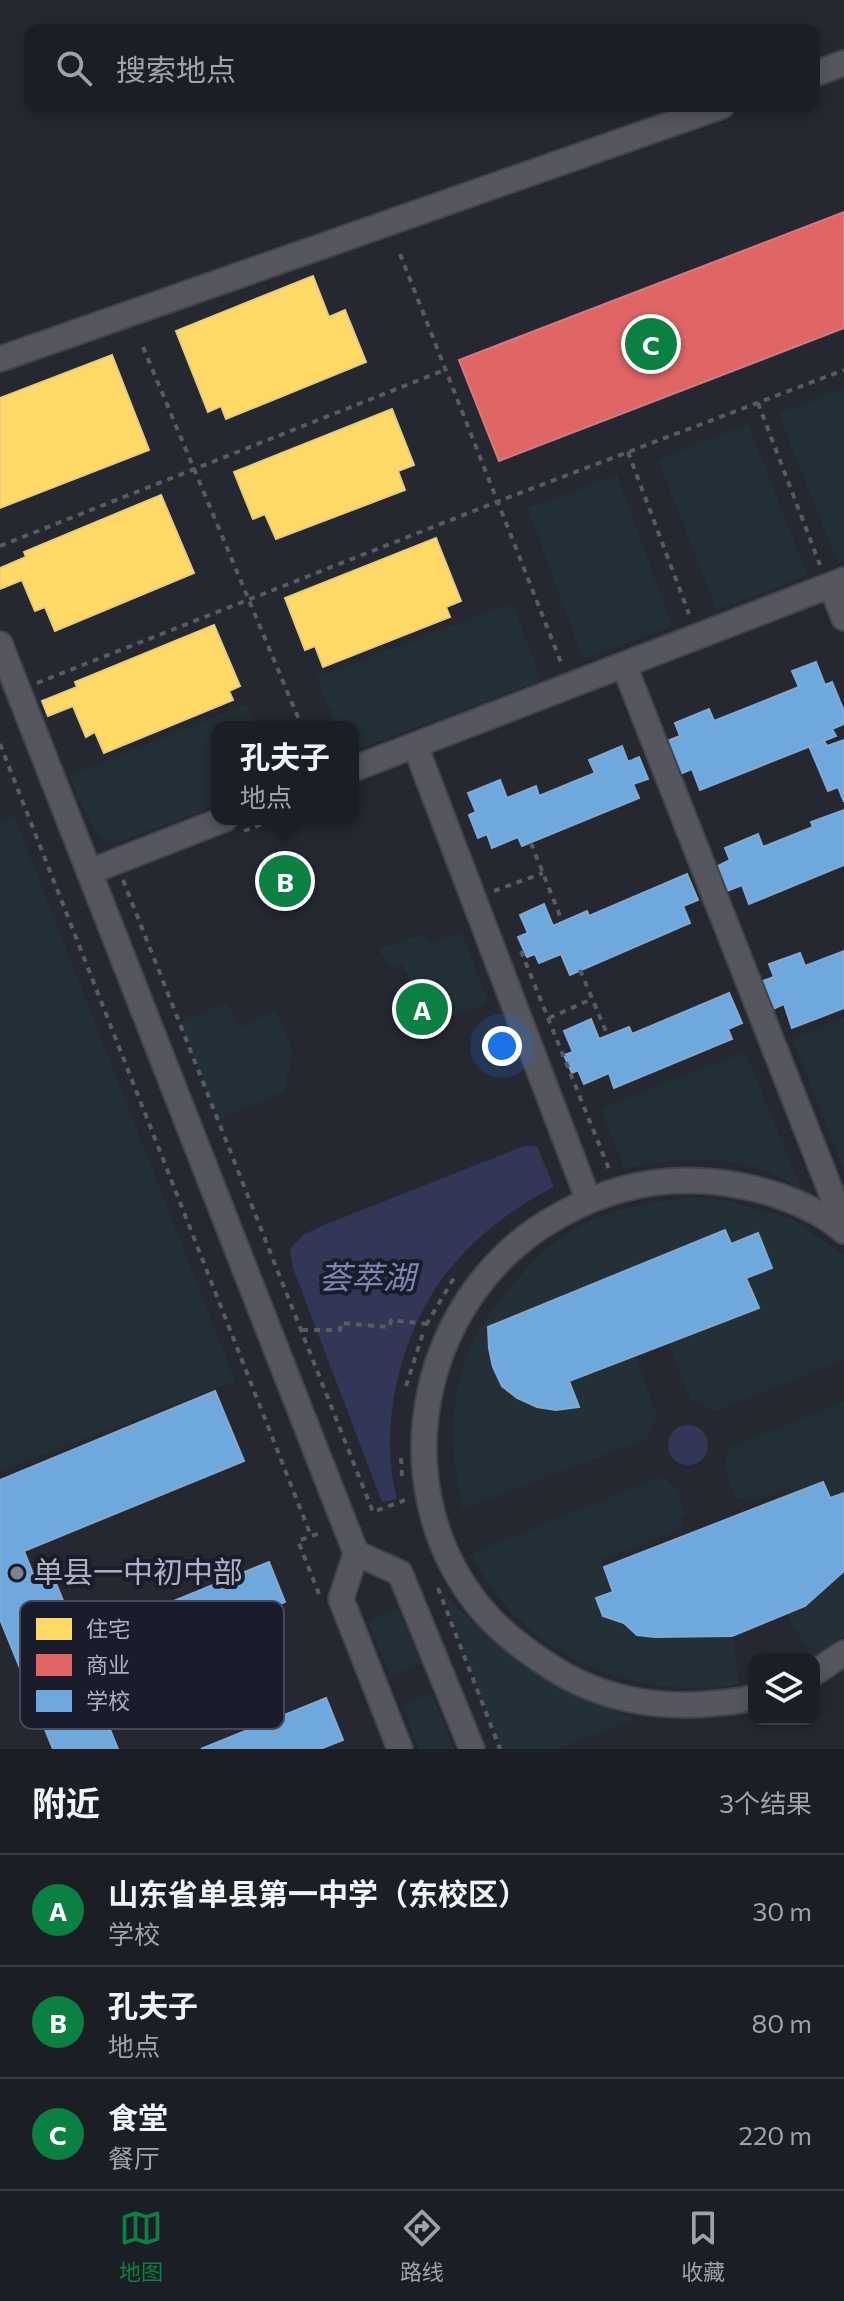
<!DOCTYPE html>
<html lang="zh">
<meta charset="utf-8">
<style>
:root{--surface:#1c1e25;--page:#292b32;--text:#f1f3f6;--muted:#a0a2a7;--line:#3a3c42;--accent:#0b8043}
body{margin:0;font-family:Commissioner,"Noto Sans SC",sans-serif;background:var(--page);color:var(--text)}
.controls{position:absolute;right:24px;bottom:24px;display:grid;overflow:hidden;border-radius:16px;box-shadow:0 4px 12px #0003}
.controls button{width:72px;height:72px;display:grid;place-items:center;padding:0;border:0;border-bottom:2px solid var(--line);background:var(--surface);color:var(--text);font:40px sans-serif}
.you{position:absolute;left:502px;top:1046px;width:28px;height:28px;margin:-20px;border:6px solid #fff;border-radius:50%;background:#1a73e8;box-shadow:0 0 0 12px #1a73e833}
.badge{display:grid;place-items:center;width:52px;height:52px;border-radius:50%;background:var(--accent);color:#fff;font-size:26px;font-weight:700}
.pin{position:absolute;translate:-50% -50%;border:4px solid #fff;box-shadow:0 2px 8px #0006}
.popup{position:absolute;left:211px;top:721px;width:148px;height:104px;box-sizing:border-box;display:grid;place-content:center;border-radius:16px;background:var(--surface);filter:drop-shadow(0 2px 6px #0005);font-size:26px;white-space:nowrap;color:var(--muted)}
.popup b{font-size:30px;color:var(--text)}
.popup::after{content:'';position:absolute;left:50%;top:100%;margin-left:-16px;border:16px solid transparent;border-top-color:var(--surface)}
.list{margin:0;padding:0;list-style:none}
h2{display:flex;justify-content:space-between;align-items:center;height:104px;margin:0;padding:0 32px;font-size:34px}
h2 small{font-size:26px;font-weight:400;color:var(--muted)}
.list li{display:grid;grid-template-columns:52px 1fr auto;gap:24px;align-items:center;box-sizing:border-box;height:112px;padding:0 32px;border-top:2px solid var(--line)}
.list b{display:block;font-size:30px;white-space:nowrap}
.list p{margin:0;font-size:26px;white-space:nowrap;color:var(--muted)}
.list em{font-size:26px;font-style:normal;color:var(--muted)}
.icon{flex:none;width:44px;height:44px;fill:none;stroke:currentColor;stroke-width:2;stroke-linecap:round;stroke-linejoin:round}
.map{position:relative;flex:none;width:844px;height:1749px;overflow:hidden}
.search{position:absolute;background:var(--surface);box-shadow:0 4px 12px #0003;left:24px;right:24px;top:24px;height:88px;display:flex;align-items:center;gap:20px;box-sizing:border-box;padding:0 28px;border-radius:16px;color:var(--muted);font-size:30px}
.sheet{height:440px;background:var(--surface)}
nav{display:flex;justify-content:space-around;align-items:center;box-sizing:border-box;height:112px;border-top:2px solid var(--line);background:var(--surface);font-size:22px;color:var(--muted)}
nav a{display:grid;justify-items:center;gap:4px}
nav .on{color:var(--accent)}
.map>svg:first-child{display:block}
</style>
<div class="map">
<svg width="844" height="1749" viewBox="0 0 844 1749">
<rect width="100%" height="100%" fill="#262831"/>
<path fill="#243037" d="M 844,388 L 844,561 L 838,563 L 779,414 Z
M 748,424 L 807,575 L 717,610 L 658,459 Z
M 617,475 L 672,626 L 583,659 L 528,508 Z
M 512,603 L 541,680 L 353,751 L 353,727 L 336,727 L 317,677 Z
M 246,704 L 256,727 L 217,727 L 217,805 L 119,842 L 105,841 L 94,830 L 69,776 Z
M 14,816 L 235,1381 L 0,1471 L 0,821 Z
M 462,933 L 488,1003 L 423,1028 L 408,1012 L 421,1002 L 403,965 L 390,969 L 379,949 L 423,934 L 432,943 Z
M 227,1002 L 239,1027 L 276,1011 L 293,1052 L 283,1092 L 218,1120 L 180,1022 Z
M 844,1018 L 844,1169 L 792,1038 Z
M 745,1052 L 801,1189 C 787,1182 771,1171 756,1167 C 713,1155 667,1159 624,1168 L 601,1108 Z
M 703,1197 L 732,1202 L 794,1220 L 844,1255 L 844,1360 L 716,1411 L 691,1400 L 668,1343 L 635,1356 L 657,1416 L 648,1438 L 463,1509 C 450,1454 448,1388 476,1336 C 486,1316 500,1300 515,1282 C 535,1258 561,1233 590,1221 C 625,1205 665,1200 703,1197 Z
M 844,1402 L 844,1493 L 830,1498 L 822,1482 L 796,1492 L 787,1487 L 752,1502 L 736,1497 L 725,1470 L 729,1448 Z
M 662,1476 L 676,1489 L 686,1516 L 680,1518 L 684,1528 L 601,1560 L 613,1592 L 596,1599 L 603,1616 L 624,1623 L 637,1635 L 655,1637 L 732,1636 L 739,1684 C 636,1703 515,1652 472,1553 Z
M 844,1571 L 844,1635 L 812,1658 L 787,1614 L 805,1606 Z
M 444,1595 C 500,1649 561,1689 633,1720 L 556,1749 L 500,1749 Z
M 398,1609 L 421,1663 L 391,1676 L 368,1621 Z
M 432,1693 L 454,1749 L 419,1749 L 402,1704 Z"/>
<path fill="#323757" d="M 524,1146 L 537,1146 L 554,1187 C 517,1205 479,1234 452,1266 C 402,1326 377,1423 397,1499 L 382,1502 L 293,1268 L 290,1249 L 303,1235 L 324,1225 Z
M668 1445a20 20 0 1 1 40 0a20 20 0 1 1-40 0Z"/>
<path fill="#ffd966" stroke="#e7cd82" stroke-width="2" d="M 313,276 L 329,317 L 345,310 L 366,362 L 226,419 L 221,406 L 208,412 L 176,331 Z
M 112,355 L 149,450 L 0,508 L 0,398 Z
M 392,409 L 414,465 L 398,471 L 405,490 L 276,539 L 265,514 L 253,519 L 234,472 Z
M 161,495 L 194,573 L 55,631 L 45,607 L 35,611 L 22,580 L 0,589 L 0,568 L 26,557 L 24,552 Z
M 436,538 L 461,601 L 446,607 L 450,617 L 323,667 L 315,646 L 305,650 L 285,598 Z
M 214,625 L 240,686 L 229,691 L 233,700 L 104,753 L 95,732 L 86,737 L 73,706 L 48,716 L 42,701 L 77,687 L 75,682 Z"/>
<path fill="#e06666" stroke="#d17c82" stroke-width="2" d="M 844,212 L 844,328 L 499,461 L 459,360 Z"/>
<path fill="#6fa8dc" stroke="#82abd4" stroke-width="2" d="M 816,662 L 825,685 L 832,682 L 844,711 L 844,724 L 832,729 L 836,736 L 700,790 L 692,769 L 680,774 L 667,741 L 680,736 L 675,723 L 709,709 L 714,721 L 799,687 L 792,671 Z
M 844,740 L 844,802 L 838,787 L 828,791 L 809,746 L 824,741 L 827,746 Z
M 622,746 L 628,762 L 639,757 L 648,779 L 633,784 L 639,798 L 522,846 L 518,837 L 492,848 L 487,834 L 478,838 L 469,815 L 476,812 L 468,793 L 500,780 L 507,798 L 536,786 L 539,796 L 595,773 L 589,760 Z
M 844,810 L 844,865 L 749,904 L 742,885 L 727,891 L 718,866 L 730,860 L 725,848 L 758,834 L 763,847 L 813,827 L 811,822 Z
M 687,874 L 698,900 L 683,906 L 690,923 L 570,975 L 561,954 L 539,963 L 535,954 L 527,957 L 518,937 L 528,933 L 520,915 L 544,904 L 553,926 L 587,911 L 589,916 Z
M 844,951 L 844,1008 L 792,1028 L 784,1004 L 773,1009 L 763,981 L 774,977 L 769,964 L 800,953 L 805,966 Z
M 729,993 L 742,1023 L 728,1029 L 732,1039 L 614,1088 L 609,1073 L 584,1084 L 578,1070 L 572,1073 L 564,1055 L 573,1052 L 564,1031 L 591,1019 L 599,1039 L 629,1027 L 632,1034 Z
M 725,1230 L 731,1244 L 758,1233 L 772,1268 L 746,1278 L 759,1308 L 569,1381 L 579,1407 L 556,1410 L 537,1407 L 517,1398 L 502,1386 L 493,1367 L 489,1348 L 488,1327 Z
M 215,1391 L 244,1461 L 24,1551 L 34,1576 L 50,1569 L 69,1615 L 54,1621 L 64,1646 L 269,1562 L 285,1602 L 76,1687 L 88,1716 L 102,1710 L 118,1749 L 53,1749 L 0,1619 L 0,1480 Z
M 823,1482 L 830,1498 L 844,1493 L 844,1571 L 805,1606 L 732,1636 L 655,1637 L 637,1635 L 624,1623 L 603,1616 L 596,1598 L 613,1592 L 604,1567 Z
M 326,1698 L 343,1740 L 320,1749 L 201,1749 Z"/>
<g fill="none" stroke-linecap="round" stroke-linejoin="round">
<g stroke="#42434a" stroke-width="28">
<path id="street" d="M 814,74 L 844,63
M 0,359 L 722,106
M 831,585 L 844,618
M 0,644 L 356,1553 L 341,1599 L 400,1749
M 624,665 L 844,1225
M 415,745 L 588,1199
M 353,769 L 844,580
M 89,872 L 225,819
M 356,1553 L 400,1573 L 472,1749
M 814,1673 L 844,1653
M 754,1697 C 743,1701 730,1702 718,1703 C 660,1710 600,1699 551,1667 C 524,1650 498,1630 478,1605 C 379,1480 422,1290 560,1215 C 608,1188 661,1176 716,1182 C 760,1187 810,1202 844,1231"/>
</g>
<path stroke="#585b63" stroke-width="4" stroke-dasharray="6 6" stroke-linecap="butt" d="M 400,254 L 562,665
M 143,347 L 302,727
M 758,403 L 820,565
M 628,452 L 689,614
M 0,546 L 447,369
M 37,683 L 499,501 L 844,370
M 0,744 L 311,1536
M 244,831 L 276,819
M 531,843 L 562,921
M 123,880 L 373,1512 L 405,1500
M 494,891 L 543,873
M 521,951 L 609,1169
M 580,970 L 608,1036
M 549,1018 L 592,999
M 426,1325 L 454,1278
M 302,1330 L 340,1330 L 341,1323 L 390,1327 L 391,1320 L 427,1324
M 406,1386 L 423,1333
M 401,1458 L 402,1477
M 438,1588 L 500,1749
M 319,1594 L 298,1541 L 323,1532"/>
<use href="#street" stroke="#555660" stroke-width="24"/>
</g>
<circle fill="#7e8190" stroke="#1a1c2b" stroke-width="3" cx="17" cy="1573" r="8"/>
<g text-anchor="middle" stroke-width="8" stroke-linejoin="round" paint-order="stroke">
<g font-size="30" fill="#aeb1c3" stroke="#1a1c2b" text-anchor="start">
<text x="33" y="1583">单县一中初中部</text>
</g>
<g font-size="32" font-style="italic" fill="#7f86af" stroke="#1a1c2b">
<text x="367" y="1289">荟萃湖</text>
</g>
</g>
<rect x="20" y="1601" width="264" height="128" rx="12" fill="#1a1c2b" stroke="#464959" stroke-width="2"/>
<rect x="36" y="1618" width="36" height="22" fill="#ffd966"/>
<rect x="36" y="1654" width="36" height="22" fill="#e06666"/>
<rect x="36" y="1690" width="36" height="22" fill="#6fa8dc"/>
<g font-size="22" fill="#aeb1c3">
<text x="86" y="1637">住宅</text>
<text x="86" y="1673">商业</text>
<text x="86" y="1709">学校</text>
</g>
</svg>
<div class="controls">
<button><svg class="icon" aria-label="layers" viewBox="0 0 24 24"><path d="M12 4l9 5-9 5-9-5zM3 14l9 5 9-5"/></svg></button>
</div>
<div class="you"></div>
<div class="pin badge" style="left:422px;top:1009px">A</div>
<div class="pin badge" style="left:285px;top:881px">B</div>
<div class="popup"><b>孔夫子</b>地点</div>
<div class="pin badge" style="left:651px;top:344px">C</div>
<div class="search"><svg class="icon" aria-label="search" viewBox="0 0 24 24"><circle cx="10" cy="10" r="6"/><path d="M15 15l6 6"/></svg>搜索地点</div>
</div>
<section class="sheet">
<h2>附近<small>3个结果</small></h2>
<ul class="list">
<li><span class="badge">A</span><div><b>山东省单县第一中学（东校区）</b><p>学校</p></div><em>30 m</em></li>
<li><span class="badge">B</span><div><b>孔夫子</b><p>地点</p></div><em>80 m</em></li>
<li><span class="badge">C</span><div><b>食堂</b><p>餐厅</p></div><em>220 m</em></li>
</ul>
</section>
<nav>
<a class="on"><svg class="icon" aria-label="map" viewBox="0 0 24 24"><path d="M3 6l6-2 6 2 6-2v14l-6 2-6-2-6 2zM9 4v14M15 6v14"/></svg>地图</a>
<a><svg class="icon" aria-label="directions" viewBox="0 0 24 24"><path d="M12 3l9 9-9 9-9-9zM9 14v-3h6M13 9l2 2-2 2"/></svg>路线</a>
<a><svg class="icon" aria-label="saved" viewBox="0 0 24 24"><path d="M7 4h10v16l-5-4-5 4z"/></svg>收藏</a>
</nav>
